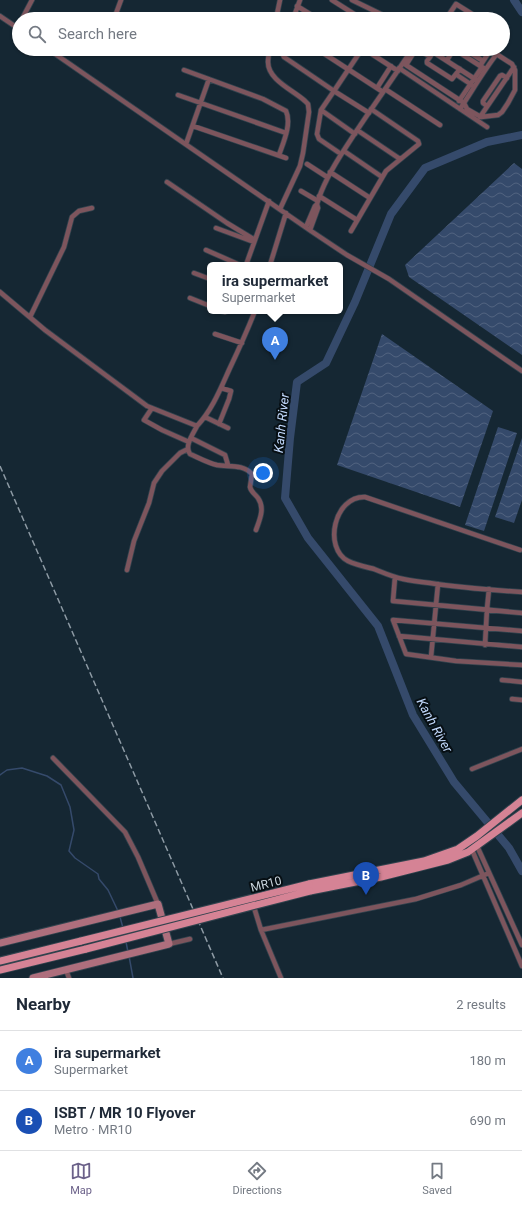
<!DOCTYPE html>
<meta charset="utf-8">
<style>
:root{--surface:#fff;--page:#f6f6f7;--text:#1f2937;--muted:#747a83;--line:#e0e1e3;--accent:#6b6189}
body{margin:0;font-family:Roboto,sans-serif;background:var(--page);color:var(--text)}
.you{position:absolute;left:263px;top:473px;width:14px;height:14px;margin:-10px;border:3px solid #fff;border-radius:50%;background:#1a73e8;box-shadow:0 0 0 6px #1a73e833}
.badge{display:grid;place-items:center;width:26px;height:26px;border-radius:50%;background:var(--accent);color:#fff;font-size:13px;font-weight:700}
.pin{position:absolute;translate:-50% -33px;filter:drop-shadow(0 1px 2px #0008)}
.pin::after{content:'';position:absolute;top:21px;width:14px;height:12px;background:inherit;clip-path:polygon(0 0,100% 0,50% 100%)}
.popup{position:absolute;left:207px;top:262px;width:136px;height:52px;box-sizing:border-box;display:grid;place-content:center;border-radius:6px;background:var(--surface);filter:drop-shadow(0 1px 3px #0005);font-size:13px;white-space:nowrap;color:var(--muted)}
.popup b{font-size:15px;color:var(--text)}
.popup::after{content:'';position:absolute;left:50%;top:100%;margin-left:-8px;border:8px solid transparent;border-top-color:var(--surface)}
.list{margin:0;padding:0;list-style:none}
h2{display:flex;justify-content:space-between;align-items:center;height:52px;margin:0;padding:0 16px;font-size:17px}
h2 small{font-size:13px;font-weight:400;color:var(--muted)}
.list li{display:grid;grid-template-columns:26px 1fr auto;gap:12px;align-items:center;box-sizing:border-box;height:60px;padding:0 16px;border-top:1px solid var(--line)}
.list b{display:block;font-size:15px;white-space:nowrap}
.list p{margin:0;font-size:13px;white-space:nowrap;color:var(--muted)}
.list em{font-size:13px;font-style:normal;color:var(--muted)}
.icon{flex:none;width:22px;height:22px;fill:none;stroke:currentColor;stroke-width:2;stroke-linecap:round;stroke-linejoin:round}
.map{position:relative;flex:none;width:522px;height:978px;overflow:hidden}
.search{position:absolute;background:var(--surface);box-shadow:0 1px 3px #0004;left:12px;right:12px;top:12px;height:44px;display:flex;align-items:center;gap:10px;box-sizing:border-box;padding:0 14px;border-radius:22px;color:var(--muted);font-size:15px}
.sheet{height:172px;background:var(--surface)}
nav{display:flex;justify-content:space-around;align-items:center;box-sizing:border-box;height:56px;border-top:1px solid var(--line);background:var(--surface);font-size:11px;color:var(--muted)}
nav a{display:grid;justify-items:center;gap:2px}
nav .on{color:var(--accent)}
.map>svg:first-child{display:block}
</style>
<div class="map">
<svg width="522" height="978" viewBox="0 0 522 978">
<defs>
<pattern id="water-waves" width="16" height="10" patternUnits="userSpaceOnUse"><rect width="16" height="10" fill="#354a6b"/><path d="M0 5q4-4 8 0t8 0" fill="none" stroke="#516380"/></pattern>
</defs>
<rect width="100%" height="100%" fill="#152733"/>
<path fill="url(#water-waves)" d="M 514,163 L 522,169 L 522,355 L 409,277 L 405,265 Z
M 382,334 L 493,411 L 460,507 L 337,465 Z
M 498,427 L 517,433 L 484,531 L 465,525 Z
M 522,438 L 522,500 L 514,523 L 495,517 Z"/>
<g fill="none" stroke-linecap="round" stroke-linejoin="round">
<path stroke="#354a6b" stroke-width="1.5" d="M 0,775 L 7,770 L 22,768 L 47,776 L 61,785 L 70,807 L 74,830 L 69,851 L 75,858 L 98,874 L 99,879 L 108,890 L 118,911
M 120,917 L 123,928
M 126,942 L 128,952
M 129,956 L 133,978"/>
<path stroke="#354a6b" stroke-width="8" d="M 514,0 L 522,12
M 522,135 L 487,142 L 425,168 L 391,214 L 355,302 L 326,363 L 297,382 L 290,438 L 285,498 L 308,538 L 378,626 L 413,715 L 454,782 L 509,848 L 522,871"/>
<g stroke="#32434e" stroke-width="6">
<path id="street" d="M 332,0 L 362,19
M 352,0 L 391,19
M 297,6 L 318,19
M 0,16 L 19,29
M 22,19 L 32,0
M 114,19 L 121,0
M 276,19 L 280,0
M 293,19 L 300,0
M 446,19 L 456,4 L 480,19
M 48,49 L 311,231 L 347,255 L 389,279 L 522,371
M 270,49 C 269,53 268,58 268,62 C 268,80 293,90 305,101 L 308,104 L 309,112 L 303,153 L 300,166 L 280,209
M 282,49 L 282,53 L 284,57 L 334,91 L 321,110 L 317,134 L 319,139 L 338,152
M 317,49 L 383,92
M 362,49 L 334,91 L 369,113
M 364,49 L 398,71
M 416,49 L 406,65 L 464,103 L 467,109 L 481,117 L 498,115 L 502,112 L 508,103 L 515,90 L 515,70 L 512,64 L 498,55 L 496,55 C 483,72 472,91 460,109
M 418,49 L 430,57 L 427,61 L 427,63 L 452,79 L 460,69
M 469,52 L 483,61
M 430,57 L 433,52 L 478,81
M 447,60 L 454,49 L 485,69
M 480,66 L 491,49
M 399,68 L 487,127
M 184,70 L 263,99 L 286,111 C 292,124 283,143 279,155
M 457,75 L 472,85
M 377,88 L 391,66
M 385,89 L 440,125
M 178,95 L 286,133
M 459,101 L 482,67
M 487,106 L 483,103 L 483,101 L 500,76 L 502,75 L 507,78
M 321,110 L 355,134
M 480,117 L 514,67
M 193,126 L 286,158
M 357,130 L 400,159
M 186,144 L 209,79
M 344,151 L 382,177
M 307,164 L 327,177
M 330,172 L 370,198
M 167,182 L 227,223 L 255,240
M 301,191 L 318,201
M 319,196 L 357,220
M 317,204 C 323,183 334,165 346,147 C 367,114 390,83 411,51 L 408,49
M 306,227 L 315,206 L 317,204 L 318,208 L 310,230
M 216,228 L 254,242
M 351,231 L 386,171 L 419,144 L 418,141 L 371,109
M 206,250 L 240,265
M 246,265 L 269,201
M 270,265 L 286,213
M 194,273 L 210,279
M 0,292 L 45,330 L 147,406 L 197,426 C 212,410 220,390 229,370 C 238,351 247,331 255,311
M 190,298 L 210,306
M 221,311 L 225,312 L 228,311
M 30,317 L 64,247 L 72,217 L 79,211 L 92,208
M 215,334 L 242,343
M 152,408 L 144,420 L 162,430 L 189,442
M 205,417 L 228,428
M 219,424 L 229,399 L 231,391 L 221,388
M 197,426 C 193,434 184,446 190,454 C 199,458 208,463 217,465 C 229,467 243,464 252,474 L 250,487 C 251,492 255,494 258,498 C 265,508 260,519 256,530
M 191,438 L 225,455 L 228,465
M 520,550 L 365,497 C 334,496 323,548 348,561 C 356,565 366,567 374,569 C 384,573 393,577 403,579 C 412,581 421,582 430,583 C 461,588 491,590 522,592
M 127,570 L 134,541 L 149,503 L 154,483 L 162,471 L 180,453 L 188,449
M 395,577 L 393,601 L 522,613
M 522,631 L 393,620 L 406,654 L 456,661 L 522,665
M 399,636 L 522,647
M 485,645 L 487,609 L 489,589
M 431,657 L 438,584
M 502,680 L 522,682
M 512,699 L 522,700
M 53,758 L 125,832 L 138,857 L 158,904
M 472,769 L 522,749
M 477,846 L 522,945
M 472,850 L 522,966
M 253,904 L 261,930 L 281,978
M 261,930 L 416,899 L 461,885 L 489,873
M 169,944 L 190,939
M 66,970 L 69,978"/>
</g>
<g stroke="#32434e" stroke-width="9">
<path id="secondary" d="M 0,943 L 158,904 L 169,944 L 33,978"/>
</g>
<g stroke="#32434e" stroke-width="9">
<path id="primary" d="M 309,884 L 424,861 L 458,849 L 477,836 L 522,800
M 310,891 L 381,877 L 448,860 L 468,852 L 522,813
M 0,961 L 81,941
M 0,970 L 86,949"/>
</g>
<use href="#street" stroke="#7d555d" stroke-width="4.5"/>
<use href="#secondary" stroke="#ae6f7d" stroke-width="7"/>
<use href="#primary" stroke="#d58395" stroke-width="7"/>
<path stroke="#8e9ba5" stroke-width="1.5" stroke-dasharray="6 3" stroke-linecap="butt" d="M 0,466 L 223,978"/>
<g stroke="#32434e" stroke-width="9" stroke-linecap="butt">
<path id="primary-bridge" d="M 81,941 L 309,884
M 86,949 L 310,891"/>
</g>
<use href="#primary-bridge" stroke="#d58395" stroke-width="7"/>
</g>
<g text-anchor="middle" stroke-width="4" stroke-linejoin="round" paint-order="stroke">
<g font-size="12" fill="#c9d4dc" stroke="#070f14">
<text transform="translate(266 884) rotate(-14)" y="4">MR10</text>
</g>
<g font-size="13" font-style="italic" fill="#c1d8fb" stroke="#070f14">
<text transform="translate(281 423) rotate(-84)" y="5">Kanh River</text>
<text transform="translate(435 725) rotate(61)" y="5">Kanh River</text>
</g>
</g>
</svg>
<div class="you"></div>
<div class="pin badge" style="left:275px;top:360px;background:#3f7fe0">A</div>
<div class="popup"><b>ira supermarket</b>Supermarket</div>
<div class="pin badge" style="left:366px;top:895px;background:#1a4fb4">B</div>
<div class="search"><svg class="icon" aria-label="search" viewBox="0 0 24 24"><circle cx="10" cy="10" r="6"/><path d="M15 15l6 6"/></svg>Search here</div>
</div>
<section class="sheet">
<h2>Nearby<small>2 results</small></h2>
<ul class="list">
<li><span class="badge" style="background:#3f7fe0">A</span><div><b>ira supermarket</b><p>Supermarket</p></div><em>180 m</em></li>
<li><span class="badge" style="background:#1a4fb4">B</span><div><b>ISBT / MR 10 Flyover</b><p>Metro · MR10</p></div><em>690 m</em></li>
</ul>
</section>
<nav>
<a class="on"><svg class="icon" aria-label="map" viewBox="0 0 24 24"><path d="M3 6l6-2 6 2 6-2v14l-6 2-6-2-6 2zM9 4v14M15 6v14"/></svg>Map</a>
<a><svg class="icon" aria-label="directions" viewBox="0 0 24 24"><path d="M12 3l9 9-9 9-9-9zM9 14v-3h6M13 9l2 2-2 2"/></svg>Directions</a>
<a><svg class="icon" aria-label="saved" viewBox="0 0 24 24"><path d="M7 4h10v16l-5-4-5 4z"/></svg>Saved</a>
</nav>
